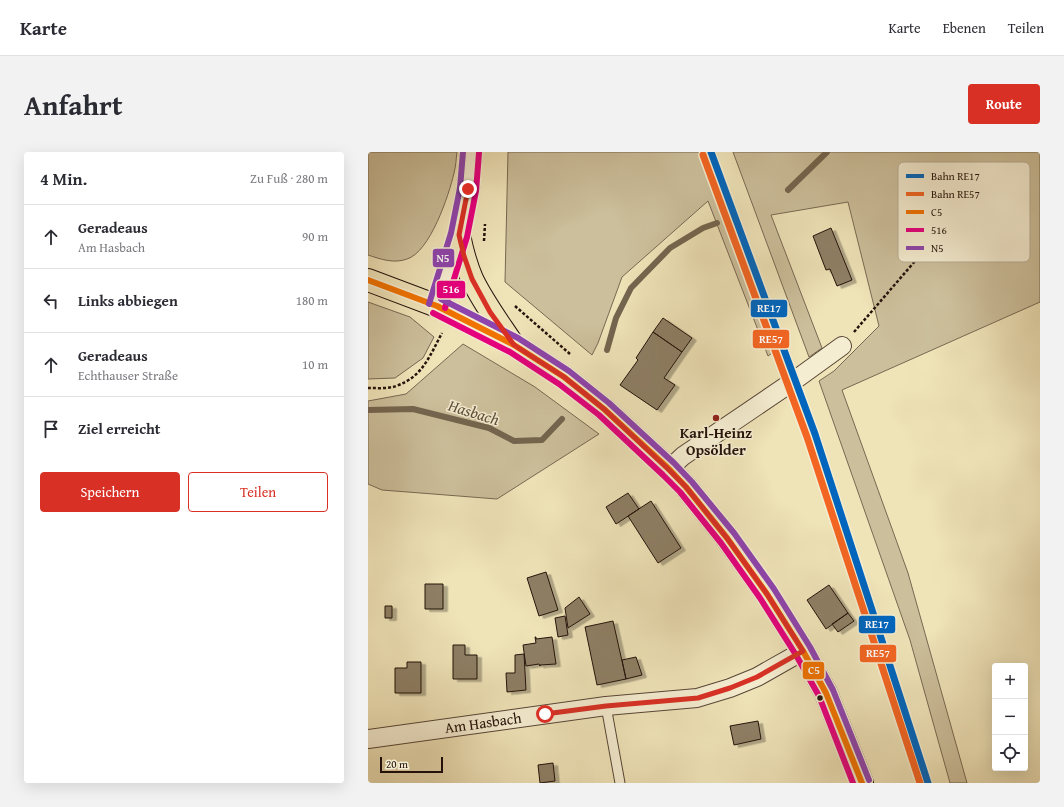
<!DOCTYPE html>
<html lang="de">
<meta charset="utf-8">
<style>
:root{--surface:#fff;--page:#f2f2f3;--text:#2b2b33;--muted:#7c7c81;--line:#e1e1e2;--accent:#d93025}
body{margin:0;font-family:"Gentium Book Plus",serif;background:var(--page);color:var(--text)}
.controls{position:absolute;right:12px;bottom:12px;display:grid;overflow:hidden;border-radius:4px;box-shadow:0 4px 16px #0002}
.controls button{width:36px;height:36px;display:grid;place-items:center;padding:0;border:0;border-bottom:1px solid var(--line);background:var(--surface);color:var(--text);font:20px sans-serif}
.scale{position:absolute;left:12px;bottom:10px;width:63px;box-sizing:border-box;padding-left:4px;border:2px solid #24120b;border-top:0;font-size:11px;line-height:14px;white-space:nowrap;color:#24120b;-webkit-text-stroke:3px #f5edd1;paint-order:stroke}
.stop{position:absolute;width:12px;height:12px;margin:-9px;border:3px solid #d93025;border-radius:50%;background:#fff}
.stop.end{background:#d93025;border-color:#fff;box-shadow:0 1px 4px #0008}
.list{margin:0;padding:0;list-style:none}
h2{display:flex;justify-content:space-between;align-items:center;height:52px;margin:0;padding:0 16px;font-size:17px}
h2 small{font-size:13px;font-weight:400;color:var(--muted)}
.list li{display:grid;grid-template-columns:26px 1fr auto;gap:12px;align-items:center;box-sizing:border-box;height:64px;padding:0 16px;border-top:1px solid var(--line)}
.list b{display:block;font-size:15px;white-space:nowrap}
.list p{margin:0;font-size:13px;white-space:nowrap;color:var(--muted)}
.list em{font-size:13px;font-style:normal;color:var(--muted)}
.actions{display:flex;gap:8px;padding:12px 16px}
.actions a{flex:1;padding:9px 0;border:1px solid var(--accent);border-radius:4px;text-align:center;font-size:14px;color:var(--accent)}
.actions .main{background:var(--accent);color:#fff}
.icon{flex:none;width:22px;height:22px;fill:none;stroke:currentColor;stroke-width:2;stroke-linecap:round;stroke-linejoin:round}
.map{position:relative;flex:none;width:672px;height:631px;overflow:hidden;border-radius:4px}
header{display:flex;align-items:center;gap:24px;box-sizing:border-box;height:56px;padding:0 20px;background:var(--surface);border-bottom:1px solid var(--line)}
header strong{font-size:19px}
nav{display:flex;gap:22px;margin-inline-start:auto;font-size:14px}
.intro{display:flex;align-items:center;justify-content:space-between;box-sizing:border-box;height:96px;padding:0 24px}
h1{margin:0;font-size:28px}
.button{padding:10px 18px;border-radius:4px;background:var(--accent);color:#fff;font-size:14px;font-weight:700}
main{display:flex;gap:24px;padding:0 24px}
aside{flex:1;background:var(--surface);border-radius:4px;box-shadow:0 4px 16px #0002}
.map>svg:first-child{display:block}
</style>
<header>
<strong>Karte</strong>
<nav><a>Karte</a><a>Ebenen</a><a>Teilen</a></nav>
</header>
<div class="intro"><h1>Anfahrt</h1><a class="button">Route</a></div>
<main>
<aside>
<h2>4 Min.<small>Zu Fuß · 280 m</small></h2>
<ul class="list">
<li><svg class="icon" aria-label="ahead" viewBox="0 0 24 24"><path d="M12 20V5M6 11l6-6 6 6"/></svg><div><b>Geradeaus</b><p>Am Hasbach</p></div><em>90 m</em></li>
<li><svg class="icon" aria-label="left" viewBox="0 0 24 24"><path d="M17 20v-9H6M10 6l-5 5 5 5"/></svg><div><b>Links abbiegen</b></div><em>180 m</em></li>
<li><svg class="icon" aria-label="ahead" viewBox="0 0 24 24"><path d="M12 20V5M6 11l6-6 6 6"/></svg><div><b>Geradeaus</b><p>Echthauser Straße</p></div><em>10 m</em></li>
<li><svg class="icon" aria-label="arrive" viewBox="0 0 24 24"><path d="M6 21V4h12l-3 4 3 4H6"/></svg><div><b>Ziel erreicht</b></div></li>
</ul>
<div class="actions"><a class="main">Speichern</a><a>Teilen</a></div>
</aside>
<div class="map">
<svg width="672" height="631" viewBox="0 0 672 631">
<defs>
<filter id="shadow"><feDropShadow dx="4.5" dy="2.5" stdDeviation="0" flood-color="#0004"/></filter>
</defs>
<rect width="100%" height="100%" fill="#efe3b8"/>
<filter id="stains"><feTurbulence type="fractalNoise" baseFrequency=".005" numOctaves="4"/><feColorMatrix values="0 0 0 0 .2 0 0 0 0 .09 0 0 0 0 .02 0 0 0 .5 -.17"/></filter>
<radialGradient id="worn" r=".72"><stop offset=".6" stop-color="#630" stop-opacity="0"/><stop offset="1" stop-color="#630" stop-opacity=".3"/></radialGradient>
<path fill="#ccbf9b" stroke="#786853" d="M 0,0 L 89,0 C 88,7 88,14 86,21 C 81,43 62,100 39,107 C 26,112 12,107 0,103 Z
M 140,0 L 333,0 L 407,199 L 400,204 L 340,49 L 254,125 L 230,191 L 224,203 L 137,130 Z
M 365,0 L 672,0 L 672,150 L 474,238 L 540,421 L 599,631 L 582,631 L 542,488 L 451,229 L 466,219 L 511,174 L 480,50 L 403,63 L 454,196 L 441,205 Z
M 0,150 L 42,165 L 66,185 L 55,206 L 27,226 L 0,227 Z
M 95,192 L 167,235 L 231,282 L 129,347 L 14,338 L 0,332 L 0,249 L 38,242 Z"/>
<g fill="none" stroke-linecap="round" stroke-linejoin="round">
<path stroke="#74654f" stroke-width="6" d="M 420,38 L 459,0
M 239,198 L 248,166 L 263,136 L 302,96 L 335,76 L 349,71
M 0,258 L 45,257 L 121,276 L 146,289 L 174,288 L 194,267"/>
</g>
<path fill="#8e7f65" stroke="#24120b" filter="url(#shadow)" d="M 463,76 L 484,128 L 469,134 L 462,117 L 458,118 L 445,84 Z
M 295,166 L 324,186 L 314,200 L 285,180 Z
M 285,180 L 314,200 L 296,226 L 307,233 L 289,258 L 252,233 L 270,208 L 268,206 Z
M 260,341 L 271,357 L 248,372 L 238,355 Z
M 283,349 L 313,396 L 290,411 L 260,364 Z
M 178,420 L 190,458 L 171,464 L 159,426 Z
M 57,432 L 75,432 L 75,457 L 57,457 Z
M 461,433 L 480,461 L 458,477 L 439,448 Z
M 211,445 L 222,462 L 200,476 L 197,456 Z
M 17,454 L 24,454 L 24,466 L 17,466 Z
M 480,461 L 486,469 L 470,480 L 464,472 Z
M 197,464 L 200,483 L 190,485 L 187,466 Z
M 245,469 L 258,527 L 229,533 L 217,475 Z
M 167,485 L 168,485 L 168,487 L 184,485 L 188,512 L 172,513 L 172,514 L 171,512 L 158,514 L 155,493 L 168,491 Z
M 85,493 L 97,493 L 97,503 L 109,503 L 109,527 L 85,527 Z
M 156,502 L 158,538 L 139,540 L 138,521 L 147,521 L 147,503 Z
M 268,505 L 274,523 L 258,527 L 254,508 Z
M 39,510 L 53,510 L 53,541 L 27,541 L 27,516 L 39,516 Z
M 390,569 L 393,587 L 366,593 L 362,574 Z
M 185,611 L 187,629 L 172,631 L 170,613 Z"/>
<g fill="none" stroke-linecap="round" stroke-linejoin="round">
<g stroke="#574636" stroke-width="11">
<path id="lane" d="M 238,554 L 252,631"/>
</g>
<g stroke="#574636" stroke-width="20">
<path id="street" d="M 301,317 L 315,304 L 427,228 L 474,194
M 0,587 L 238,554 L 329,546 L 362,536 L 389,525 L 435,499"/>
</g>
<g stroke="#24120b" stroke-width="24">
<path id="secondary" d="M 69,154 L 91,83 L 100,37 L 103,0"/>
</g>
<g stroke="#24120b" stroke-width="24">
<path id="primary" d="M 91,83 C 94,98 98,113 104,127 C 115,150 130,170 144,191
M 0,128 L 69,154 L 146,193 L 196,225 L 236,257 L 301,317 L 318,335 L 359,386 L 399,442 L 435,499 L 458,541 L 494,631"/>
</g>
<path stroke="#24120b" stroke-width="2.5" stroke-dasharray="3 2" stroke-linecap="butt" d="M 116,89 L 117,72
M 147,154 L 202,202
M 486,180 L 560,94
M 0,236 C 9,236 20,237 28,234 C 55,225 62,203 74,181"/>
<use href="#lane" stroke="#f5edd1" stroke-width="9"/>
<use href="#street" stroke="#f5edd1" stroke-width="18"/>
<use href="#secondary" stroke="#f5edd1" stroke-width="22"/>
<use href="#primary" stroke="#efe3b8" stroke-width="22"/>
<g stroke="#f5edd1" stroke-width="9">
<path id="bus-1" d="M 0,128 L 69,154 L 146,193 L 196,225 L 236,257 L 301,317 L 318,335 L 359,386 L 399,442 L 435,499 L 458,541 L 494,631"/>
</g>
<g stroke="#f5edd1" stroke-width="9">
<path id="bus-2" d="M 77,156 L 99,85 L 108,39 L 111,1
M 65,161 L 142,200 L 191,232 L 231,263 L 295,323 L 312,340 L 353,391 L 392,446 L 428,503 L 451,544 L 485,631"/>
</g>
<g stroke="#f5edd1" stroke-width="9">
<path id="bus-3" d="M 73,147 L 150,186 L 201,219 L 241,251 L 306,311 L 324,330 L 366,381 L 406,437 L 442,495 L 465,538 L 501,628
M 61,152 L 83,81 L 92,36 L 95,0"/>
</g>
<use href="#bus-1" stroke="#f07200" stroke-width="6"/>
<use href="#bus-2" stroke="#e5007d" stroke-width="6"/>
<use href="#bus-3" stroke="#8e44ad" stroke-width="6"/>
<g stroke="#f5edd1" stroke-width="10">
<path id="rail-1" d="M 343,0 L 447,282 L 560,631"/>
</g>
<g stroke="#f5edd1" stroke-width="10">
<path id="rail-2" d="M 335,3 L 439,285 L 552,631"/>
</g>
<use href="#rail-1" stroke="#0065bd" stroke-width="7"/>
<use href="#rail-2" stroke="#f26522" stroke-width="7"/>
</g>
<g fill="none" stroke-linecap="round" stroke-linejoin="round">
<path stroke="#d93025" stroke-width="5" d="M 100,37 L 91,83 L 96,104 L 104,127 L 122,160 L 146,193 L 196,225 L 236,257 L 300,317 L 318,335 L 359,386 L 399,442 L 435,499 L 389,525 L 362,536 L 330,546 L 238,554 L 177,562"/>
</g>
<circle fill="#8f2418" stroke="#f5edd1" stroke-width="1.5" cx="348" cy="266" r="4"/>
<circle fill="#24120b" stroke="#f5edd1" stroke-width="1.5" cx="452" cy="546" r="3.5"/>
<g text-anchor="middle" stroke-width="3" stroke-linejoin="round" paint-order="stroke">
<g font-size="15" font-weight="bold" fill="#24120b" stroke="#f5edd1">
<text x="348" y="286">Karl-Heinz<tspan x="348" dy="17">Opsölder</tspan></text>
</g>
<g font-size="15" fill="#24120b" stroke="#f5edd1">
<text transform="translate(115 571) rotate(-8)" y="5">Am Hasbach</text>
</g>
<g font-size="16" font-style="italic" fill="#60503e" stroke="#f5edd1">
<text transform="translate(106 260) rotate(17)" y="6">Hasbach</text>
</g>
</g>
<rect x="530" y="10" width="132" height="100" rx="6" fill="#f5edd1" stroke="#b6ab96" stroke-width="1"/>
<rect x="538" y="22" width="18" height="4" fill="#0065bd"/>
<rect x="538" y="40" width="18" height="4" fill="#f26522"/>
<rect x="538" y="58" width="18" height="4" fill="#f07200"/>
<rect x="538" y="76" width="18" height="4" fill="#e5007d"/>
<rect x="538" y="94" width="18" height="4" fill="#8e44ad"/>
<g font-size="11" fill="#24120b">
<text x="563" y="28">Bahn RE17</text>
<text x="563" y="46">Bahn RE57</text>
<text x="563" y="64">C5</text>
<text x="563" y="82">516</text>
<text x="563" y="100">N5</text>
</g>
<g stroke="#f5edd1" stroke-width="1.5">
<rect x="64" y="96" width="23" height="20" rx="4" fill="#8e44ad"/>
<rect x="68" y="128" width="30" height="19" rx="4" fill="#e5007d"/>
<rect x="382" y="147" width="38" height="19" rx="4" fill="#0065bd"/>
<rect x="384" y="177" width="38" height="20" rx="4" fill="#f26522"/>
<rect x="490" y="463" width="38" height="19" rx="4" fill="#0065bd"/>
<rect x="491" y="492" width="38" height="19" rx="4" fill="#f26522"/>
<rect x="434" y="509" width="23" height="19" rx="4" fill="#f07200"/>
</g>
<g font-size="11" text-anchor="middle" font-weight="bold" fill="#fff">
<text x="75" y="110">N5</text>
<text x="83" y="141">516</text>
<text x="401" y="160">RE17</text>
<text x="403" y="191">RE57</text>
<text x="509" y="476">RE17</text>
<text x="510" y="505">RE57</text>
<text x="446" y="522">C5</text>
</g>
<rect width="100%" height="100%" filter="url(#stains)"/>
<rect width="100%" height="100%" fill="url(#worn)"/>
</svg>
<div class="controls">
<button>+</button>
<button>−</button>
<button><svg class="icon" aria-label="locate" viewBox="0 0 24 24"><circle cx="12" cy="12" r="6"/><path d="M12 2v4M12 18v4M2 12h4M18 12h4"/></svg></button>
</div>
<div class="scale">20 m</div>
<div class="stop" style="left:177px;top:562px"></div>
<div class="stop end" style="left:100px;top:37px"></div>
</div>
</main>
